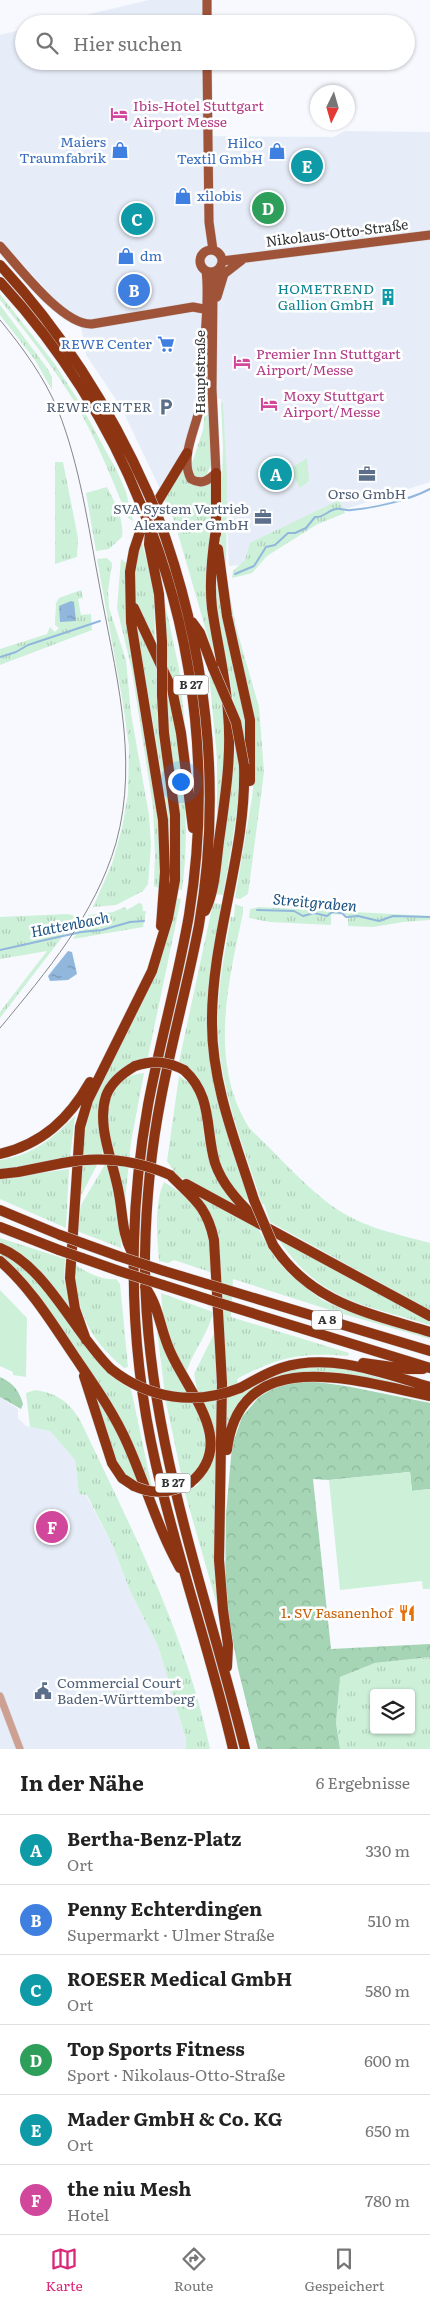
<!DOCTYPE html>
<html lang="de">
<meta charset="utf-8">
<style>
:root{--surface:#fff;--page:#f2f2f2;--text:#222;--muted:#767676;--line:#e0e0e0;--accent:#db2777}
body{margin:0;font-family:Literata,serif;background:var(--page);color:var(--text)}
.controls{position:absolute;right:15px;bottom:15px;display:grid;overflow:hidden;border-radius:5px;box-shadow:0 1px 4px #0004}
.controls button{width:45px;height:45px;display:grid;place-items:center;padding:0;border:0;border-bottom:1px solid var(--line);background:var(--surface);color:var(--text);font:25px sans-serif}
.compass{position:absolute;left:310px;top:85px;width:45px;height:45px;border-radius:50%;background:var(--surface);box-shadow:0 1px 4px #0004;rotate:185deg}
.you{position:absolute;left:180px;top:781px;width:18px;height:18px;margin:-12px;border:4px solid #fff;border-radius:50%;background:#1a73e8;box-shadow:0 0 0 8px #1a73e833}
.badge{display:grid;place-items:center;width:32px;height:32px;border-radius:50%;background:var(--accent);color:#fff;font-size:16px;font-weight:700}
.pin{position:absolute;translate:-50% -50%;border:2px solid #fff;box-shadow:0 1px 5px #0006}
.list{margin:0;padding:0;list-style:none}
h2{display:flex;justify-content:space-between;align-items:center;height:65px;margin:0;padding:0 20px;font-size:21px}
h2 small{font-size:16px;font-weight:400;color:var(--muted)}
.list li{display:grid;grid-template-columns:32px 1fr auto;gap:15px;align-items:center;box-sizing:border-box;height:70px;padding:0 20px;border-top:1px solid var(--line)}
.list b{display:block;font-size:19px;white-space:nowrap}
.list p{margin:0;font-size:16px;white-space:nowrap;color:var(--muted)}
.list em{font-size:16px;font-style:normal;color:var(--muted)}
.icon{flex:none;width:28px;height:28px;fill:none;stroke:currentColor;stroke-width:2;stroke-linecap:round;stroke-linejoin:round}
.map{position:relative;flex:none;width:430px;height:1749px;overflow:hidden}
.search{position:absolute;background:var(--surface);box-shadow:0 1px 4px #0004;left:15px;right:15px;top:15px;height:55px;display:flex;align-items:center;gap:12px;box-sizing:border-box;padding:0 18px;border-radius:28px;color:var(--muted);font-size:19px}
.sheet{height:485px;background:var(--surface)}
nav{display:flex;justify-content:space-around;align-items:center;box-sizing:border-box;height:70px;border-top:1px solid var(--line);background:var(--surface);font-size:14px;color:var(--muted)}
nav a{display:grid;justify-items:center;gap:2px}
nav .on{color:var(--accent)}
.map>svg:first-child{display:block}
</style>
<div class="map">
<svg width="430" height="1749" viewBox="0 0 430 1749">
<defs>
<pattern id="grass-tufts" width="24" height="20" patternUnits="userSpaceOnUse" patternTransform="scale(1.25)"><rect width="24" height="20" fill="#cdf0d8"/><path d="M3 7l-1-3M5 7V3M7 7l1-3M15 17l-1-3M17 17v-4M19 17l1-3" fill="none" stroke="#b0ceba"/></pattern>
<pattern id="forest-crowns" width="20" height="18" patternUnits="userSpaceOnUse" patternTransform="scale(1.25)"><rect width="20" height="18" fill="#a5d5b4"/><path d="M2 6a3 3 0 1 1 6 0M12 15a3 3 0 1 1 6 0" fill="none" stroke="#8eb79b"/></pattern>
<pattern id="water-ripples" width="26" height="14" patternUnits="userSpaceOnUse" patternTransform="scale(1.25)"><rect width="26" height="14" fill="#91b7dc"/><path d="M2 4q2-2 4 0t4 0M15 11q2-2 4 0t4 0" fill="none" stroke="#7796b3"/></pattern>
</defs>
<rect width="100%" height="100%" fill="#f7f9fe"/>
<path fill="#e7edf8" d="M 149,0 L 203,0 L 203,24 L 47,24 Z
M 24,29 L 24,61 L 203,61 L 203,136 L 333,137 L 345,131 L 430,132 L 430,482 L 324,516 L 240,565 L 229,566 L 221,399 L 195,398 L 191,425 L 183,449 L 160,489 L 121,407 L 86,355 L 80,319 L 57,302 L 0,239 L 0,35 Z
M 0,1397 L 18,1409 L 18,1418 L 26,1426 L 50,1431 L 75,1460 L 79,1494 L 86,1495 L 113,1546 L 130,1591 L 158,1646 L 186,1739 L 186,1749 L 0,1749 Z"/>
<path fill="url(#grass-tufts)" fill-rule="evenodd" d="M 0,294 L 54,363 L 78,400 L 117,471 L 126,492 L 133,521 L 128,518 C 112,479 96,438 74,401 C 52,365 26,332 0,300 Z
M 0,305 L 47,368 L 52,377 L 52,390 L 35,360 L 0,315 Z
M 206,402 L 208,402 L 211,465 L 206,476 L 199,478 L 193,475 L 192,463 L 203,430 Z
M 221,402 L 223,403 L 227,478 L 226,575 L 236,627 L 259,707 L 264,772 L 248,894 L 240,899 L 235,898 L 252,798 L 255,766 L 222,569 L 220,541 L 223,448 Z
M 55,462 L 63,462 L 78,538 L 77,557 L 55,564 Z
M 183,469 L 186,476 L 212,482 L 210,539 L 215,637 L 212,638 L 214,658 L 174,520 L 164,499 Z
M 107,487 C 115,503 124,518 122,537 L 109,549 L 96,551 L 86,493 Z
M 339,500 L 345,513 L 316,525 L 267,556 L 252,573 L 232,578 L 233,571 L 245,560 L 250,543 Z
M 142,543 L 154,589 L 155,646 C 149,633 142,620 137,607 C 133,594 132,552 142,543 Z
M 107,558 L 112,563 L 108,591 L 109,608 L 126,660 L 131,714 L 149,815 L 151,845 L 148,884 L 143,891 L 116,905 L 93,907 L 112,864 L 122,828 L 128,794 L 129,747 L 123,703 L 97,559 Z
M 121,559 L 126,563 L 125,595 L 127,621 L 157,799 L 162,876 L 159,888 L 154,886 L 154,883 L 155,854 L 153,807 L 132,671 L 117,608 Z
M 218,583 C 224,639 249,695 246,752 L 232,695 L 229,671 L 226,671 L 219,631 L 215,585 Z
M 81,590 L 83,598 L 78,599 L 81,615 L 91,614 L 92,630 L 0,665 L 0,649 L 47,634 L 50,627 L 55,632 L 59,628 L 55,625 L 56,603 L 59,598 Z
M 165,603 L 179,669 L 187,745 L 168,670 L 163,604 Z
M 135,628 L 137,628 L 156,660 L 157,715 L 170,803 L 172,860 L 170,883 L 166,815 L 168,814 L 152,716 Z
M 211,672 L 225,708 L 226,751 L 217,827 L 217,758 L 209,673 Z
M 168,694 C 183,758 191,824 182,890 L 177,889 L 166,695 Z
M 235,746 C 249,761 227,871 223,895 L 215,894 L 231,777 L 233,777 Z
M 177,898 L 181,899 L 148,1057 L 134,1063 L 111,1081 L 102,1155 L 82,1194 L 79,1195 L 82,1143 L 88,1112 L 155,975 Z
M 139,903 L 142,904 L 143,911 L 146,911 L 143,927 L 73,939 L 89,915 L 113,912 L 125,907 L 127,910 Z
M 213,903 L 221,904 L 211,977 L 211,1067 L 218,1102 L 249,1201 C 204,1180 211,1072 179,1062 Z
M 235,904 L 243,907 L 243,913 C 228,983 208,1064 250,1129 C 278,1155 312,1195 343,1213 C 369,1229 401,1235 430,1243 L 430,1310 L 270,1222 L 264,1204 L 262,1204 C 243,1144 217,1083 218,1019 C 218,985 225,951 231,917 L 234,917 Z
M 259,907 L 430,916 L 430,920 L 403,922 L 373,927 L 348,926 L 348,915 L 331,914 L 331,925 L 270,922 L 249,918 L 250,909 Z
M 68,914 L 75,916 L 66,932 L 0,1018 L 0,1012 L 47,951 L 0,959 L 0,917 Z
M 144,1073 L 131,1142 L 125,1201 C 119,1194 118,1178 116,1168 C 109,1135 93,1078 144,1073 Z
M 179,1076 C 209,1093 198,1125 208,1152 C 214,1168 235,1192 236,1207 L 177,1175 L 167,1161 Z
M 75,1116 L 70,1157 L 0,1170 L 0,1160 C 32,1156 53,1138 75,1116 Z
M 107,1161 L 120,1226 L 121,1248 L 77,1231 L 81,1205 Z
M 69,1169 L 66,1228 L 0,1199 L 0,1179 Z
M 164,1182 C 206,1207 210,1225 213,1273 L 174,1260 L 168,1263 L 159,1261 C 157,1237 154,1203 164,1182 Z
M 198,1196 L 257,1227 L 275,1258 L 289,1274 L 322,1300 L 344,1310 L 430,1336 L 430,1339 L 333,1311 L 233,1279 L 231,1317 L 349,1353 L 348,1356 C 303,1352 277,1357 237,1379 L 240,1392 C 257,1384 275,1372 293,1368 C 332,1360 370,1376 407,1386 L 310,1371 L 293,1373 L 275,1378 L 236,1410 L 226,1427 L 219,1269 Z
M 277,1237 L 430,1319 L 430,1325 C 362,1304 319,1301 277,1237 Z
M 0,1238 L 65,1259 L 64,1278 L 70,1311 L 0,1246 Z
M 0,1252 C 60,1278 72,1358 131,1389 L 155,1502 L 99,1387 L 33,1288 L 11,1264 L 0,1256 Z
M 75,1264 C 84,1272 104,1281 116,1279 L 120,1284 L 128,1367 L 124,1368 C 89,1339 75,1310 75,1264 Z
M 161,1293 L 213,1312 C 208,1336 188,1357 186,1377 L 164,1326 Z
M 157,1330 C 163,1338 165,1355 171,1365 C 187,1396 220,1431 200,1467 C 197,1473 188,1479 183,1483 L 166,1402 Z
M 214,1334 L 216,1334 L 218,1359 L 219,1612 L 185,1493 L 198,1485 L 211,1462 L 194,1374 Z
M 35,1390 C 57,1393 69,1402 80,1420 C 130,1526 186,1633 210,1749 L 186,1749 L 186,1739 L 158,1646 L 130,1591 L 113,1546 L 87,1495 L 79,1494 L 75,1460 L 50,1431 L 30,1427 L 26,1393 Z
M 94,1393 L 110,1416 L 139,1481 L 135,1483 C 109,1467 103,1421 94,1393 Z
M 430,1657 L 430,1749 L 340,1749 L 336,1723 L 340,1677 L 375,1663 ZM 374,1693 L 411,1693 L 411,1730 L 374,1730 Z"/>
<path fill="url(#forest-crowns)" d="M 0,1377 C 13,1383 19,1390 23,1404 L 21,1409 L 0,1397 Z
M 309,1381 L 346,1386 L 430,1403 L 430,1489 L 412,1491 L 410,1472 L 329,1480 L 313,1479 L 331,1649 L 430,1644 L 430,1657 L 375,1663 L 340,1677 L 336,1723 L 340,1749 L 258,1749 L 238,1669 L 225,1597 L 226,1514 L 232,1446 L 242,1417 L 259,1397 L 279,1385 Z"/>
<path fill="#cdf0d8" d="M 307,458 L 309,481 L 300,488 L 290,469 Z
M 0,1290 L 27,1318 L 26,1377 L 13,1375 L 13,1372 L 0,1366 Z
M 410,1472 L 412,1491 L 430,1489 L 430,1589 L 423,1589 L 422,1581 L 340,1590 L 329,1480 Z"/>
<path fill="url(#water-ripples)" d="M 71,601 L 74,602 L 76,621 L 60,622 L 59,606 Z
M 68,951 L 72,952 L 77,974 L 68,980 L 50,981 L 48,976 Z"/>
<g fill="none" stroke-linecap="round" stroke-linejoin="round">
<path stroke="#91b7dc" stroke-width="2" d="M 235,574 L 254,566 L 266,547 L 275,545 L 288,533 L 295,533 L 306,528 L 315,517 C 324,518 328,510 336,509 C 341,508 346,511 351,510 C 375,508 409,500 430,489
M 0,657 L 16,652 L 28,645 L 100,621
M 257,910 L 294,911 L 303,916 L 314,913 L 327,916 L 332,912 L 342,913 L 346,917 L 358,916 L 379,921 L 393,916 L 430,917
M 0,950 L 81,932 L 102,930 L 130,922 L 144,921"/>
<g stroke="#d4d6da" stroke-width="8">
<path id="minor" d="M 0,1696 L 20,1749"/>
</g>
<g stroke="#d4d6da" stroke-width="10">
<path id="major" d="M 207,24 L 207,0
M 207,61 L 209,222 L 213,250
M 0,246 C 19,267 63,326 92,324 L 193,307 L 209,310
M200 261a11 11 0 1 1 22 0a11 11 0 1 1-22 0Z
M 222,261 L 430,235
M 206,271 C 209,293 206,317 205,340 C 203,361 203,383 200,405 C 197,427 179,457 191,479 C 201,485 208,481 216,473 L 212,389 L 213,292 L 216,271
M 217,297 L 224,274 L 242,260"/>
</g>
<g stroke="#d4d6da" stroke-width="11">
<path id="highway" d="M 0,265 C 62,332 111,410 148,493
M 0,282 C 59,346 109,424 141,505
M 216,473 L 216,534
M 157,514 C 206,645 223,786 199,925 C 188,983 172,1040 161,1098 C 151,1149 146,1202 145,1255 C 143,1426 204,1585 245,1749
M 150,527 C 197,650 210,786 189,915 C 178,979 160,1041 148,1105 C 140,1150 135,1196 134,1242 C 132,1317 139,1392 156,1465 C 178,1561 211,1654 233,1749
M 150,531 L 149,544 L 159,594 L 162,642
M 218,549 L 227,616 L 250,720 L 250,781
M 134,608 L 172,689 L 181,733 L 193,828
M 192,622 L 200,633 L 213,668
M 244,765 C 247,853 211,937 212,1024 C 212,1085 236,1143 254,1200
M 205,911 C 215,891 216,864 219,841 C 225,798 232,756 228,713 C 226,678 217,643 212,608 C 209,582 212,555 216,529
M 161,926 L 165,872 L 163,820 L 131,622 L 130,572 L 134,550 L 141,529 L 187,453
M 184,1070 C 213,1096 205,1129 215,1163 C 222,1184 238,1201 253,1216
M 0,1154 C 42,1144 69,1119 90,1082
M 0,1174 L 18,1172 L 63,1163
M 170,1175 C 193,1198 207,1206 214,1240 L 222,1383 L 219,1560 L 223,1610 L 228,1645 L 227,1667
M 186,1184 L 430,1316
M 0,1210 L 60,1235
M 0,1227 L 59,1250
M 82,1243 L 118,1256
M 273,1245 C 311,1303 368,1313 430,1332
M 0,1248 C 47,1267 74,1333 111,1369
M 132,1253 C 122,1234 123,1215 119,1194 C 114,1163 96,1127 106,1096 C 111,1082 123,1073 135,1066
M 82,1258 L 119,1271
M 0,1261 C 31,1288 52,1323 75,1357 C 94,1385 114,1413 128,1445 C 146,1486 158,1529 180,1568
M 164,1271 L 207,1284
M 163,1285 L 210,1300
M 145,1287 C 159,1306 160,1329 170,1351 C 188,1393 239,1443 190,1483
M 224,1289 L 430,1351
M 226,1305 L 430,1368
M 86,1340 L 75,1309 L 70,1278 L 80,1127 L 88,1100 L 152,971 L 168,918 L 175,880 L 175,815 L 164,733 L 162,695
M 363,1363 L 407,1369 L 423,1369
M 84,1376 L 112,1463 L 122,1478 L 134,1486
M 240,1388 C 253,1381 266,1373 281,1368 C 331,1352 382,1373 430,1387
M 227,1450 C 240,1341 360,1382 430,1396"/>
</g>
<use href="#minor" stroke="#cda091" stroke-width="7"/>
<use href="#major" stroke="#9f5339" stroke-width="9"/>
<use href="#highway" stroke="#8d3513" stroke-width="10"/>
<path stroke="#858689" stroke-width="1" d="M 0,320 C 23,348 44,377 58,410 C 80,466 88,525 99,583 C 114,668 140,757 116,843 C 95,915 47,971 0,1028"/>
<g stroke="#d4d6da" stroke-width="11" stroke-linecap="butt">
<path id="highway-bridge" d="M 148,493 L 157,514
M 141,505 L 150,527
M 162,642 L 162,695
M 213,668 L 236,722 L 244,765
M 135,1066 C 153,1060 167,1061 184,1070
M 63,1163 C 99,1156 136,1160 170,1175
M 254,1200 L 273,1245
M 60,1235 L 82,1243
M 59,1250 L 82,1258
M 118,1256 L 164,1271
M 119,1271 L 163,1285
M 207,1284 L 224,1289
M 210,1300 L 226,1305
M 111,1369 C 149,1399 195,1406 240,1388
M 134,1486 C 154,1495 170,1493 190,1483"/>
</g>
<use href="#highway-bridge" stroke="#8d3513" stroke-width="10"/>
</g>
<defs>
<g id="hotel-bare" transform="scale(1.35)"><path d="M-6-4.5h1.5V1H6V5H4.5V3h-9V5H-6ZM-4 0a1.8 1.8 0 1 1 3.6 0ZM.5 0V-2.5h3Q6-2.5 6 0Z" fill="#d1479c" stroke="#fff" stroke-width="2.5" paint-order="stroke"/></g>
<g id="shop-bare" transform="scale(1.35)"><path d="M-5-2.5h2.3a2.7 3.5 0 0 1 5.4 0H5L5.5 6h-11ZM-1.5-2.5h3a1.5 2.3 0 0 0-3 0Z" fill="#3f7fe0" stroke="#fff" stroke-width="2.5" paint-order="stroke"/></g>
<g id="building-bare" transform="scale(1.35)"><path d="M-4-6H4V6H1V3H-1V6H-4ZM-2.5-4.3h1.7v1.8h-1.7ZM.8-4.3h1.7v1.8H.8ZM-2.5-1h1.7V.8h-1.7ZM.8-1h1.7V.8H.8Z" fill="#0f9aa8" stroke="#fff" stroke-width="2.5" paint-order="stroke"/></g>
<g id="supermarket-bare" transform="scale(1.35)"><path d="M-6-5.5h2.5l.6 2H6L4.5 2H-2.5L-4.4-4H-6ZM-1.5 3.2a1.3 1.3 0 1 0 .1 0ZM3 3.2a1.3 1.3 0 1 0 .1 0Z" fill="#3f7fe0" stroke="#fff" stroke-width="2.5" paint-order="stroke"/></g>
<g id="parking-bare" transform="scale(1.35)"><path d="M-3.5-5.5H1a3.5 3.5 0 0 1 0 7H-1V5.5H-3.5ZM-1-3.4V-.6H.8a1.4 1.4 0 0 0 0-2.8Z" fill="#5c6f8a" stroke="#fff" stroke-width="2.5" paint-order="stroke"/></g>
<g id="office-bare" transform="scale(1.35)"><path d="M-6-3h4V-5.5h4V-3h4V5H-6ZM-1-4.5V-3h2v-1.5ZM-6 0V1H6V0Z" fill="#5c6f8a" stroke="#fff" stroke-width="2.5" paint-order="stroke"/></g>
<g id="restaurant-bare" transform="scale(1.35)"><path d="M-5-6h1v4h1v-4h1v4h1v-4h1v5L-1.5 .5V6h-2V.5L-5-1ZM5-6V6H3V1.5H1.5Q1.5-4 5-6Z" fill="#e8710a" stroke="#fff" stroke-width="2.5" paint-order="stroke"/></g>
<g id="civic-bare" transform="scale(1.35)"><path d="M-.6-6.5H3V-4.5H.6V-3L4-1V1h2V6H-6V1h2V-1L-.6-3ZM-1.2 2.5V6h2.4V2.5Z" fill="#5c6f8a" stroke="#fff" stroke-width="2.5" paint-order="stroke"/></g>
</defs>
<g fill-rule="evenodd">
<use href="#hotel-bare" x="119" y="114"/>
<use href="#shop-bare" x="120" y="150"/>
<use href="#shop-bare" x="277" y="151"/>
<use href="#shop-bare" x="183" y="196"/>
<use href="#shop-bare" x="126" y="256"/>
<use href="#building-bare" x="388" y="297"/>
<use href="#supermarket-bare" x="166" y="344"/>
<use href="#hotel-bare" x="242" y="362"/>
<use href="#hotel-bare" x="269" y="404"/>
<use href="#parking-bare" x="166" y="407"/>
<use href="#office-bare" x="367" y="474"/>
<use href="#office-bare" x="263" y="517"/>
<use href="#restaurant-bare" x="407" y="1613"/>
<use href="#civic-bare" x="43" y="1691"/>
</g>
<g text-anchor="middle" stroke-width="5" stroke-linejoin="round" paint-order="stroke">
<g fill="#fff" stroke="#707172" stroke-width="1">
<rect x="173.5" y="675.5" width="35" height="19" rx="4"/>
<rect x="312" y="1310.5" width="30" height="19" rx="4"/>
<rect x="155.5" y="1473.5" width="35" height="19" rx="4"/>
</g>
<g font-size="12" font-weight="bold" fill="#333435">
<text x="191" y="689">B 27</text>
<text x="327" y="1324">A 8</text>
<text x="173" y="1487">B 27</text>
</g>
<g font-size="14" fill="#b23c85" stroke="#fff" text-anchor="start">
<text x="133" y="111">Ibis-Hotel Stuttgart<tspan x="133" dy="16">Airport Messe</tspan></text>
<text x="256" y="359">Premier Inn Stuttgart<tspan x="256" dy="16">Airport/Messe</tspan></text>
<text x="283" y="401">Moxy Stuttgart<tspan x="283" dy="16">Airport/Messe</tspan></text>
</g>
<g font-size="14" fill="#366cbe" stroke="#fff" text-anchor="end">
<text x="106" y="147">Maiers<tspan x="106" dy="16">Traumfabrik</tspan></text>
<text x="263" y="148">Hilco<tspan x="263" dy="16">Textil GmbH</tspan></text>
<text x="197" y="201" text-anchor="start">xilobis</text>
<text x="140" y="261" text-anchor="start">dm</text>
<text x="152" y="349">REWE Center</text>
</g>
<g font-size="14" fill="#333435" stroke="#fff">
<text transform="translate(337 233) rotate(-7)" y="5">Nikolaus-Otto-Straße</text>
<text transform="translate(200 372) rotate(-90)" y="5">Hauptstraße</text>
</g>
<g font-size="14" fill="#0d838f" stroke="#fff" text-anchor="end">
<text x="374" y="294">HOMETREND<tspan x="374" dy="16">Gallion GmbH</tspan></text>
</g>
<g font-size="14" fill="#4e5e75" stroke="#fff" text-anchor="end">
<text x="152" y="412">REWE CENTER</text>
<text x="367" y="499" text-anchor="middle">Orso GmbH</text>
<text x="249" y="514">SVA System Vertrieb<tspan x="249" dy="16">Alexander GmbH</tspan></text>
<text x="57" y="1688" text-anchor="start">Commercial Court<tspan x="57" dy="16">Baden-Württemberg</tspan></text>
</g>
<g font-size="14" fill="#c56008" stroke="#fff" text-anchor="end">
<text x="393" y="1618">1. SV Fasanenhof</text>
</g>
<g font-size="15" font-style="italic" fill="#1b5282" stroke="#fff">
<text transform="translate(315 903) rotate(5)" y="5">Streitgraben</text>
<text transform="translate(70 925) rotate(-11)" y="5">Hattenbach</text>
</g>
</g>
</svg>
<div class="controls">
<button><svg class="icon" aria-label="layers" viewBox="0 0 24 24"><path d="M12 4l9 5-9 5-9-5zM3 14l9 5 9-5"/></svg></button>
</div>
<svg class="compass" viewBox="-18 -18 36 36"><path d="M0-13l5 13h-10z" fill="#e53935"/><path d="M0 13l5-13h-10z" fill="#767676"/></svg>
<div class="you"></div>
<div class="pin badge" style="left:276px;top:474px;background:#0f9aa8">A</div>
<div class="pin badge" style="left:134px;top:290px;background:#3f7fe0">B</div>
<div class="pin badge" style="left:137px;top:219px;background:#0f9aa8">C</div>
<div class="pin badge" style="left:268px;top:208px;background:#2e9e5b">D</div>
<div class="pin badge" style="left:307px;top:166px;background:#0f9aa8">E</div>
<div class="pin badge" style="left:52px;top:1527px;background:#d1479c">F</div>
<div class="search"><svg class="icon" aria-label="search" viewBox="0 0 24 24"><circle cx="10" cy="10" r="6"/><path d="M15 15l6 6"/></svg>Hier suchen</div>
</div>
<section class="sheet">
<h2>In der Nähe<small>6 Ergebnisse</small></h2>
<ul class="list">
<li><span class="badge" style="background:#0f9aa8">A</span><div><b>Bertha-Benz-Platz</b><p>Ort</p></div><em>330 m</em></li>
<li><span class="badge" style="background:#3f7fe0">B</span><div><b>Penny Echterdingen</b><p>Supermarkt · Ulmer Straße</p></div><em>510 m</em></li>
<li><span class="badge" style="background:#0f9aa8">C</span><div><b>ROESER Medical GmbH</b><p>Ort</p></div><em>580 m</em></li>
<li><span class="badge" style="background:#2e9e5b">D</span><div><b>Top Sports Fitness</b><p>Sport · Nikolaus-Otto-Straße</p></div><em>600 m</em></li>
<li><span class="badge" style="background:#0f9aa8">E</span><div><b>Mader GmbH &amp; Co. KG</b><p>Ort</p></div><em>650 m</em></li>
<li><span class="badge" style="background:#d1479c">F</span><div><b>the niu Mesh</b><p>Hotel</p></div><em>780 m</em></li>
</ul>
</section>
<nav>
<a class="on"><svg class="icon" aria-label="map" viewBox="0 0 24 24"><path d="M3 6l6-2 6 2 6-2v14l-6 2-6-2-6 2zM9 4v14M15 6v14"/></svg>Karte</a>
<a><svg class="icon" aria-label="directions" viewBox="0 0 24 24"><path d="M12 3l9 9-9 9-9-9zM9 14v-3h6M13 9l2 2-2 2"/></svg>Route</a>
<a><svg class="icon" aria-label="saved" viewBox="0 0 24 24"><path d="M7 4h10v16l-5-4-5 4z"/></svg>Gespeichert</a>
</nav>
